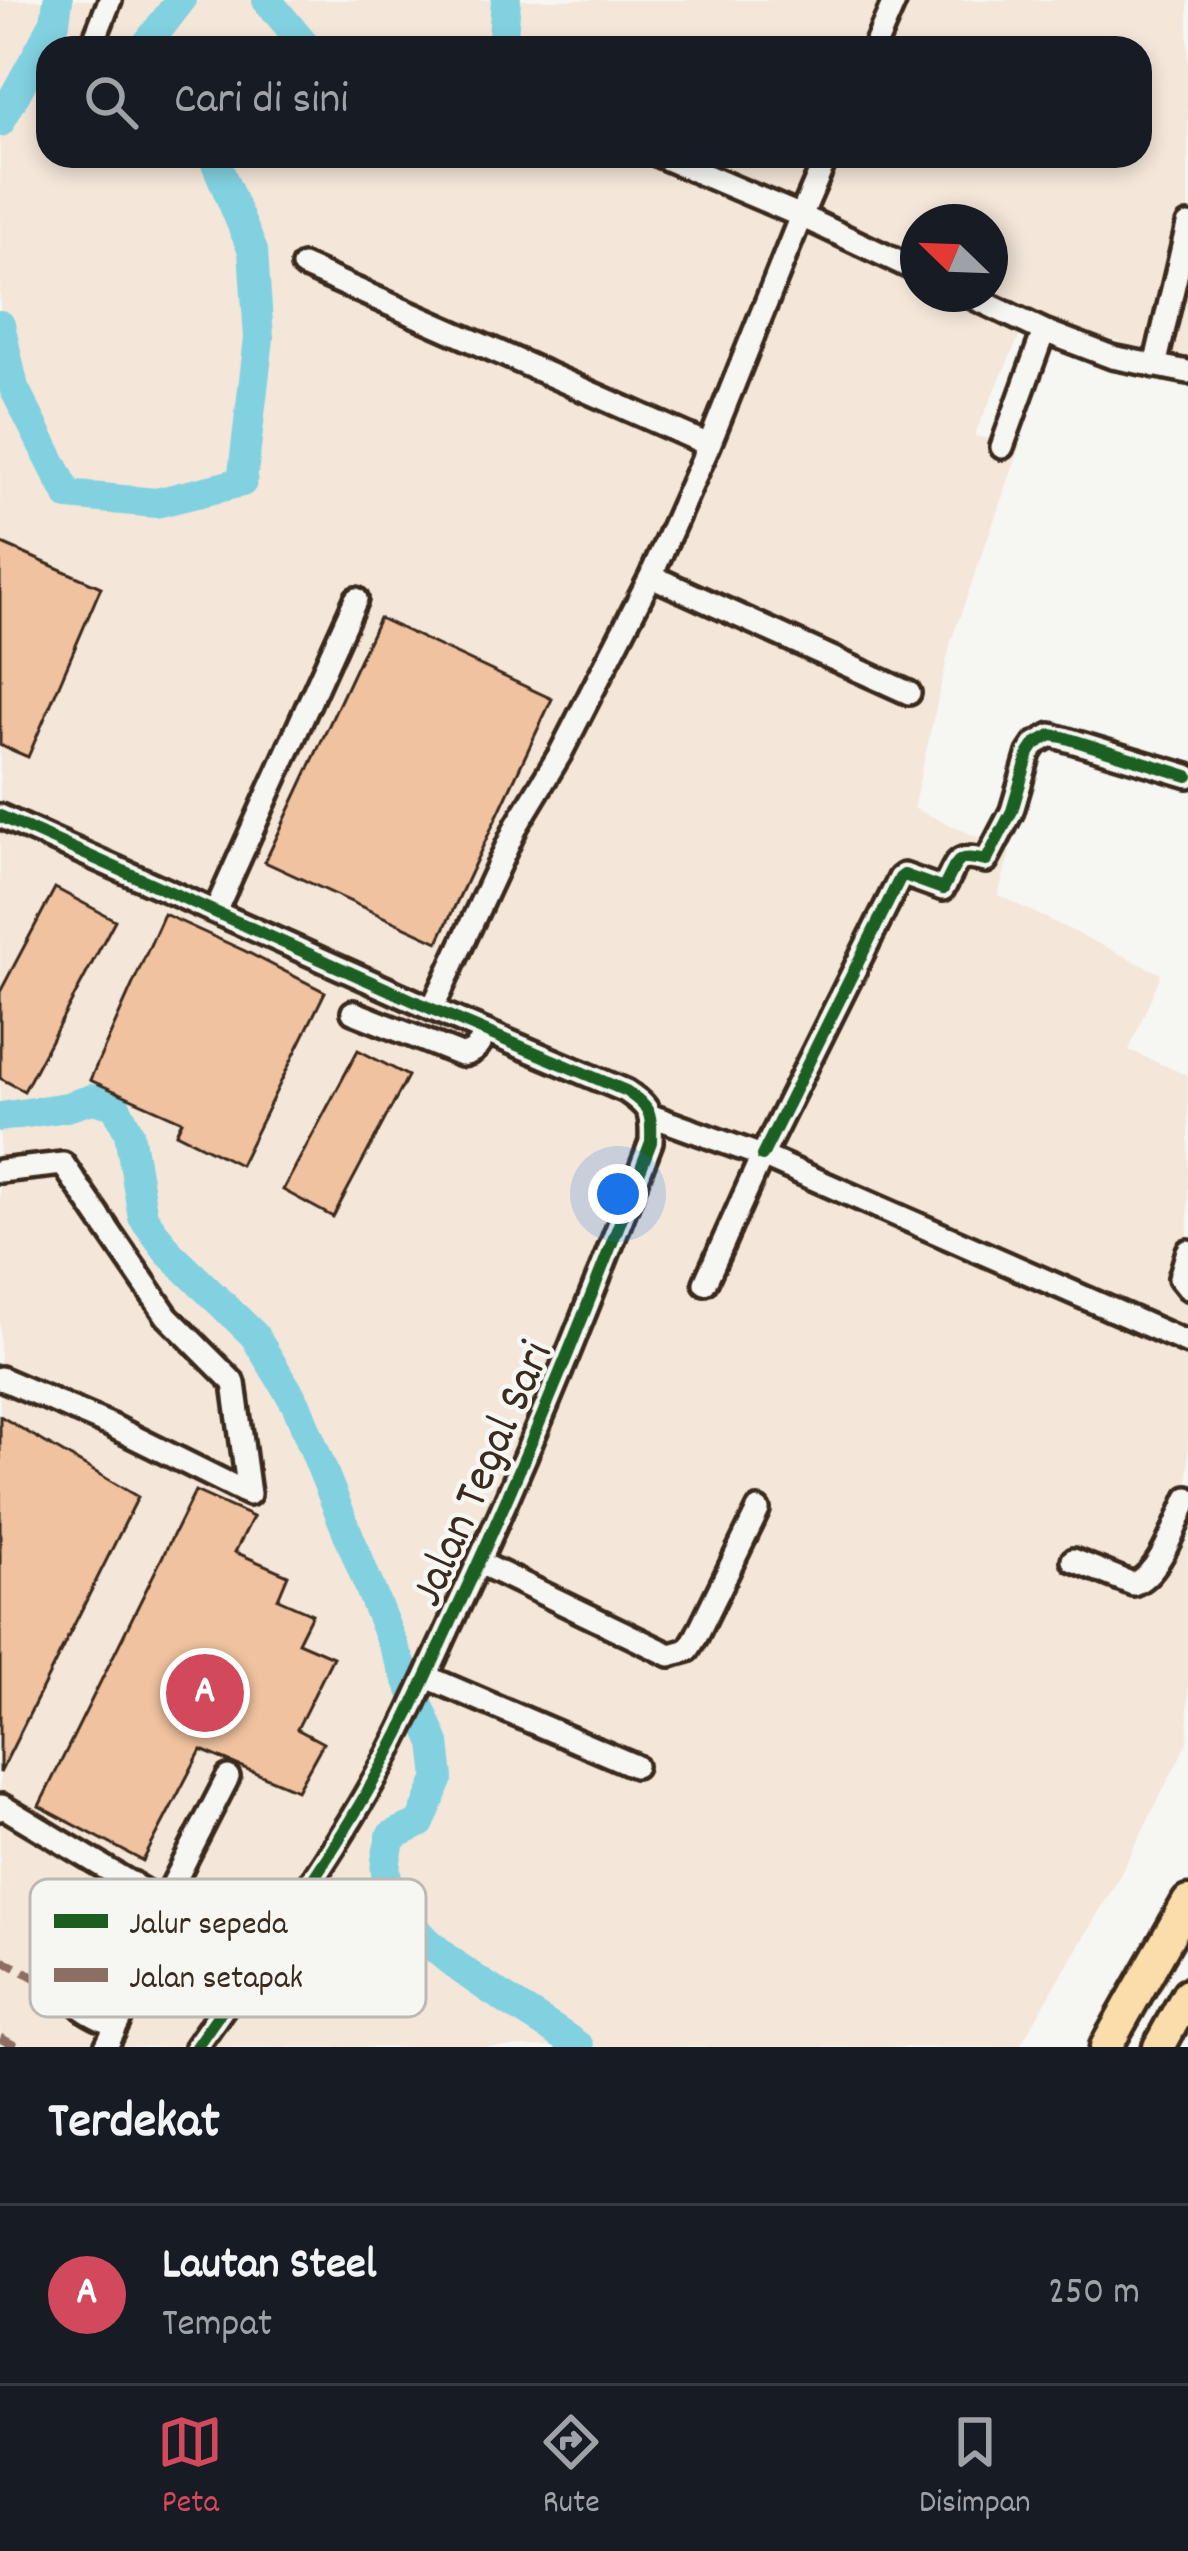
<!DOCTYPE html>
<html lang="id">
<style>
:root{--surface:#171b24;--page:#20242c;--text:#f1f3f6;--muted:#9ea1a6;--line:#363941;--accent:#d1495b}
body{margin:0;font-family:Dekko,sans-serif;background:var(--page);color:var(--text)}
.compass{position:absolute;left:900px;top:204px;width:108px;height:108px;border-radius:50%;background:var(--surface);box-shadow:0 6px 18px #0003;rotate:293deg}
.you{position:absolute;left:618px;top:1194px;width:42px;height:42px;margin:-30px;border:9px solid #fff;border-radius:50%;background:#1a73e8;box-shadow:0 0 0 18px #1a73e833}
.badge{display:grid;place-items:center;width:78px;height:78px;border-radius:50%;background:var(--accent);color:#fff;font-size:39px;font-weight:700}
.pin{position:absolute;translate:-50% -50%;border:6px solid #fff;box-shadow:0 3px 12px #0006}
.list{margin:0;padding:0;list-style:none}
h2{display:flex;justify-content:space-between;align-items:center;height:156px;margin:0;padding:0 48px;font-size:51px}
h2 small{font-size:39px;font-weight:400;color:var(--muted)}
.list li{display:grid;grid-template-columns:78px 1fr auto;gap:36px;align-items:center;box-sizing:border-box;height:180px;padding:0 48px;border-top:3px solid var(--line)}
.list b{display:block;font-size:45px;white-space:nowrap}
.list p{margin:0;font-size:39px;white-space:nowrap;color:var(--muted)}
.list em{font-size:39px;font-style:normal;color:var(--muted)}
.icon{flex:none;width:66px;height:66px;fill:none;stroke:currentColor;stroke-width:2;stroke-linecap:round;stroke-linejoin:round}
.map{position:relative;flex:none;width:1188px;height:2047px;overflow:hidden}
.search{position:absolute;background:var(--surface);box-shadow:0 6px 18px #0003;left:36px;right:36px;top:36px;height:132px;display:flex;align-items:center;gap:30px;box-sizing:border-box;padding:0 42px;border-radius:36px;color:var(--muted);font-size:45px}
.sheet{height:336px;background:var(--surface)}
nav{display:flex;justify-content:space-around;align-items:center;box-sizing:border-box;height:168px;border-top:3px solid var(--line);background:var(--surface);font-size:33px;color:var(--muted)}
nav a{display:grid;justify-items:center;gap:6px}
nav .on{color:var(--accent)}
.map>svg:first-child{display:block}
</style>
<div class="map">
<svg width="1188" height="2047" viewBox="0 0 1188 2047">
<rect width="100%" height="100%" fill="#f6f6f2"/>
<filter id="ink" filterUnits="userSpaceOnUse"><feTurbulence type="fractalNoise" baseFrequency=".00833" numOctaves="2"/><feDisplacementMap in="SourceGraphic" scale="24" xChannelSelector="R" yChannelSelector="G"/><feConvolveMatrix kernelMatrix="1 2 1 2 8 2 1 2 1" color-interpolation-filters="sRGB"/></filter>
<g filter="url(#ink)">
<path fill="#f4e6d9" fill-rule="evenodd" d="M 0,0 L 1188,0 L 1188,358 L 1154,351 L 1028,317 L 974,436 L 1021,445 L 951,641 L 913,808 L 1010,852 L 998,895 L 1161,974 L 1129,1050 L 1188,1076 L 1188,1741 L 1117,1881 L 1019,2047 L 0,2047 ZM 48,48 L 1140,48 L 1140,156 L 48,156 ZM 918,222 L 990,222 L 990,294 L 918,294 Z"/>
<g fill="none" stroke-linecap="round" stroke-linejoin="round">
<path stroke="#82d1e0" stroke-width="30" d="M 267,0 L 307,48
M 149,48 L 147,44 L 181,0
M 502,48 L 506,0
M 0,122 L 55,22 L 58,0
M 0,325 L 14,388 L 68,495 L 156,503 L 242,482 L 259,338 L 253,251 L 213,156
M 0,1117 L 67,1107 L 92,1099 L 115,1105 L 129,1133 L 143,1217 L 170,1254 L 254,1335 L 296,1404 L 389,1636 L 435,1743 L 439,1778 L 420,1823 L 391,1836 C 389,1848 384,1862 386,1873 C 398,1949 522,2004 579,2047"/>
</g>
<path fill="#f0c29f" stroke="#3b2a1e" stroke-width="3" d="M 0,543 L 101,587 L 28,757 L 0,745 Z
M 379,618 L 552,699 L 438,942 L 265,862 Z
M 55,888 L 115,920 L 24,1091 L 0,1078 L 0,992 Z
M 164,914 L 245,951 L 325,992 L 240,1165 L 176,1133 L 182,1121 L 90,1080 Z
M 358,1050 L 408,1076 L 333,1217 L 283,1190 Z
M 0,1416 L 138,1497 L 0,1773 Z
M 195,1491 L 253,1517 L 235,1552 L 288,1575 L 278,1599 L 312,1614 L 298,1642 L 333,1657 L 297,1729 L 323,1743 L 297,1790 L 201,1750 L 143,1861 L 39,1806 Z"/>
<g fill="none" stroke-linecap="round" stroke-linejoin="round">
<g stroke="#3b2a1e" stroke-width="30">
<path id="minor" d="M 91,48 L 110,0
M 874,48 L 895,0
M 660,156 L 801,216 L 827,156
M 303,266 L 709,445
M 966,294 L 1044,331 L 1112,357 L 1188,372
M 1155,366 L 1188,225
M 1002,447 L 1044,331
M 651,576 L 909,693
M 0,816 L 432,1009 L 626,1091 C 651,1108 652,1113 651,1142 C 591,1299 529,1455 458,1607 C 431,1665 406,1725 374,1780 C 322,1873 257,1959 196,2047
M 215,912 L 356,599
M 432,1009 L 517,825 L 560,754 L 651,576 L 709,445 L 801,216 L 918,271
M 353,1012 L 461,1055 C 475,1054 480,1044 486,1032
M 652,1116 L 762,1156 L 1188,1343
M 0,1171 L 63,1164 L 167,1316 L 234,1383 L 249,1494 L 110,1425 L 0,1378
M 1188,1251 L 1180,1278 L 1188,1288
M 705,1283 L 762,1156 L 900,878 L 904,875 L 943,889 C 958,862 954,853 986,861 L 1012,811 L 1029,753 L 1035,744 L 1051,735 L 1188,776
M 1073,1560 L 1133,1584 C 1160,1575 1176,1523 1188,1498
M 480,1563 L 670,1655 L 688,1650 L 696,1637 L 758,1510
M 427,1677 L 635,1766
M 0,1809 L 2,1806 L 257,1959
M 164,1902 L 228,1777
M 116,2026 C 102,2019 81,2012 74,1998 L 132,1883
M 106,2047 L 174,1909"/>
</g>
<g stroke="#3b2a1e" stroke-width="39">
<path id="highway" d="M 1106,2047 L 1188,1902
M 1159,2047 L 1188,1994"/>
</g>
<use href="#minor" stroke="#f6f6f2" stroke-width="21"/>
<use href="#highway" stroke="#faddab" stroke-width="30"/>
<path stroke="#8d6e63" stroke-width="9" stroke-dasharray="18 9" stroke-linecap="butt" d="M 0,1959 L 74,1998
M 0,2038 L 17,2047"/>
<g stroke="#f6f6f2" stroke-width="20">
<path id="cycleway" d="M 0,816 L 432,1009 L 626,1091 C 651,1108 652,1113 651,1142 C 591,1299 529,1455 458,1607 C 431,1665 406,1725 374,1780 C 322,1873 257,1959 196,2047
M 762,1156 L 900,878 L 904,875 L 943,889 C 958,862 954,853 986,861 L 1012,811 L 1029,753 L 1035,744 L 1051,735 L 1063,737 L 1188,776"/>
</g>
<use href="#cycleway" stroke="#1b5e20" stroke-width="12"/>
</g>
</g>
<g text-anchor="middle" stroke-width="9" stroke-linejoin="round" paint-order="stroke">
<g font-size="48" fill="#3b2a1e" stroke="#f6f6f2">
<text transform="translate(478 1472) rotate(-66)" y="17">Jalan Tegal Sari</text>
</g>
</g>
<rect x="30" y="1879" width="396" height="138" rx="18" fill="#f6f6f2" stroke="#beb9b2" stroke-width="3"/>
<rect x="54" y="1914" width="54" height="14" fill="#1b5e20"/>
<rect x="54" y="1968" width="54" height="14" fill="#8d6e63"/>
<g font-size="33" fill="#3b2a1e">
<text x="129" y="1933">Jalur sepeda</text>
<text x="129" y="1987">Jalan setapak</text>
</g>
</svg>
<svg class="compass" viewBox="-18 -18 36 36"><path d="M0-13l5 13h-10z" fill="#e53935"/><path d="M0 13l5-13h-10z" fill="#9ea1a6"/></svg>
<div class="you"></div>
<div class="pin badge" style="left:205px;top:1693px">A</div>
<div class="search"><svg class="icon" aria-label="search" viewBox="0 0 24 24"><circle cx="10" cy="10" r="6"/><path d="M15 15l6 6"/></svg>Cari di sini</div>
</div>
<section class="sheet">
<h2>Terdekat<small></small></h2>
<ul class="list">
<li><span class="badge">A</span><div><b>Lautan Steel</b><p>Tempat</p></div><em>250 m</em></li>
</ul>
</section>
<nav>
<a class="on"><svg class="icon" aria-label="map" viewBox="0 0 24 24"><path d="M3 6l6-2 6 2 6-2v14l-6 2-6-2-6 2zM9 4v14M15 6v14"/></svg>Peta</a>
<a><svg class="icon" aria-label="directions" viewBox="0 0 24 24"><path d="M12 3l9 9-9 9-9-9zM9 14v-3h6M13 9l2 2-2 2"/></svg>Rute</a>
<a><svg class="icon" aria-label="saved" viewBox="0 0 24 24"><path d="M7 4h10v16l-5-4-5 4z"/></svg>Disimpan</a>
</nav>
